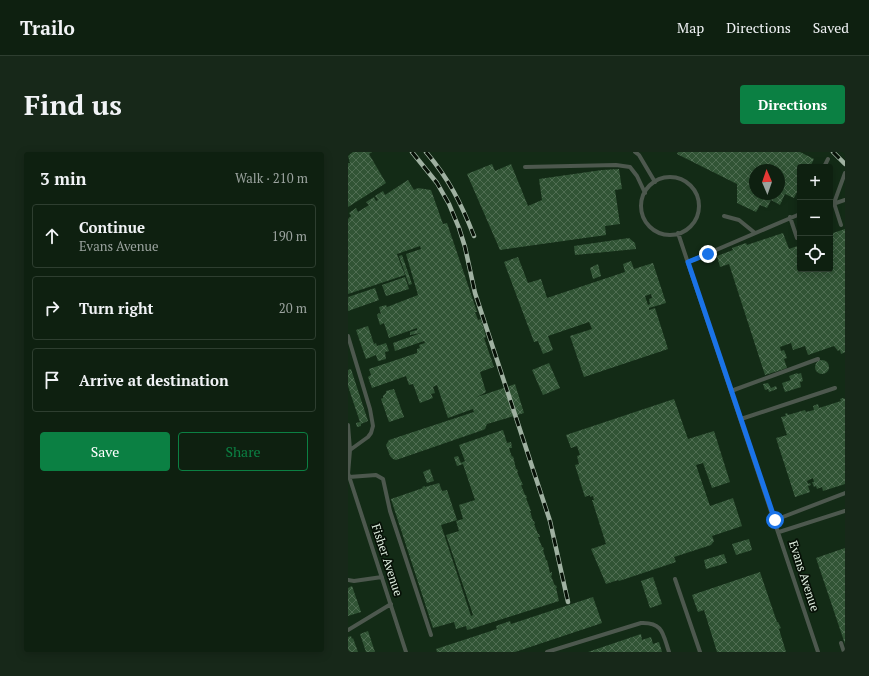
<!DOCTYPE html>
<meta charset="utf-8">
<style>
:root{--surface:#0e2010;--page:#172819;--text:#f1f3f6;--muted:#9ba39f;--line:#2e3e30;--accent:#0b8043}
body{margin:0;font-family:"PT Serif",serif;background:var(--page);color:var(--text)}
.controls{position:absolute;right:12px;top:12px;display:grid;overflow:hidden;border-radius:4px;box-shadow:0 2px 10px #0003}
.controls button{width:36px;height:36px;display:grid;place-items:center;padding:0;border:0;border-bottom:1px solid var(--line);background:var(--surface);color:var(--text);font:20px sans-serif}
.compass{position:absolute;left:401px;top:12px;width:36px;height:36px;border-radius:50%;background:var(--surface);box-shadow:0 2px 10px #0003;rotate:358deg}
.stop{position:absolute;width:12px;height:12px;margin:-9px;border:3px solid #1a73e8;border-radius:50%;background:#fff}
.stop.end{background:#1a73e8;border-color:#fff;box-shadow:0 1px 4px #0008}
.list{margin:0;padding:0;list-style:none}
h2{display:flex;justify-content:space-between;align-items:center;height:52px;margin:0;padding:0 16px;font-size:17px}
h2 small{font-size:13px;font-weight:400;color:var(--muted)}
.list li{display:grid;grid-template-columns:26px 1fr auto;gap:12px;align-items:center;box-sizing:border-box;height:64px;margin:0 8px 8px;padding:0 8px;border:1px solid var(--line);border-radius:4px}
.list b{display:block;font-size:15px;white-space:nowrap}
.list p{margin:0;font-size:13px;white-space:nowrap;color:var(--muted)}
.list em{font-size:13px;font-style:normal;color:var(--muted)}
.actions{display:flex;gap:8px;padding:12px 16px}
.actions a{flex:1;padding:9px 0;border:1px solid var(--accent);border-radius:4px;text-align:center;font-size:14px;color:var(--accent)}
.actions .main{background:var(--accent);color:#fff}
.icon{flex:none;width:22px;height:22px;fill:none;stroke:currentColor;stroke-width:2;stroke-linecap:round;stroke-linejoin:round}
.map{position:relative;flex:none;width:497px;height:500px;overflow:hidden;border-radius:4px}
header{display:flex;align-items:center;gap:24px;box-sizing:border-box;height:56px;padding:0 20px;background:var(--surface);border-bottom:1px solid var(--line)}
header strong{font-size:19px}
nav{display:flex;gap:22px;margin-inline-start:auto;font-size:14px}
.intro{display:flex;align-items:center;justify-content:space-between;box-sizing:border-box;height:96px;padding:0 24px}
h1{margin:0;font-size:28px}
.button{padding:10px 18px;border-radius:4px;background:var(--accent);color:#fff;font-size:14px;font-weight:700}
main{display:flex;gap:24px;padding:0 24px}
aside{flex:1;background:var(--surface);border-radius:4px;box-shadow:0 2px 10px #0003}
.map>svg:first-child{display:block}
</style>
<header>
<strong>Trailo</strong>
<nav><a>Map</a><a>Directions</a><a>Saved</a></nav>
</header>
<div class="intro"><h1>Find us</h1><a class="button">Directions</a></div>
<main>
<aside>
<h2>3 min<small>Walk · 210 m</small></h2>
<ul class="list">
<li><svg class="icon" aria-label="ahead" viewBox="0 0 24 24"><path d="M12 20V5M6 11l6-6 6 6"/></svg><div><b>Continue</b><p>Evans Avenue</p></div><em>190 m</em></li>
<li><svg class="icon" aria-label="right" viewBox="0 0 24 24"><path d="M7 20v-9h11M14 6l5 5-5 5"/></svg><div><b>Turn right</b></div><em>20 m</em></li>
<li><svg class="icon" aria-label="arrive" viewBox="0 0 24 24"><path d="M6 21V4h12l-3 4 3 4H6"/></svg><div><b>Arrive at destination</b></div></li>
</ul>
<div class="actions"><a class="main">Save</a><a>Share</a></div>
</aside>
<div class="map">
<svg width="497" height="500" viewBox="0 0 497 500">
<defs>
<pattern id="building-cross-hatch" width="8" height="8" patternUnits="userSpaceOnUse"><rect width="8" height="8" fill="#315435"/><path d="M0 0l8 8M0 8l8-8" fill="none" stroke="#4f6d52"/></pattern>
</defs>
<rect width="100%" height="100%" fill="#132b16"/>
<path fill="url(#building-cross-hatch)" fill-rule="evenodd" d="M 5,0 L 24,0 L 21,2 L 38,31 L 0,55 L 0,11 L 2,11 L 0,4 Z
M 330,0 L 452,0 L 466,7 L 462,15 L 452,15 L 452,34 L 446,46 L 437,42 L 432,53 L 423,48 L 419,56 L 412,53 L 408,60 L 389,51 L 389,32 L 329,2 ZM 407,18 L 431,18 L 431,42 L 407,42 Z
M 144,12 L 147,19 L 163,12 L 180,54 L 194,48 L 191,27 L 254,18 L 271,17 L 274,37 L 267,38 L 272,72 L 257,74 L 258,83 L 152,98 L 119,22 Z
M 60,28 L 66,38 L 70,36 L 83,38 L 95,72 L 99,71 L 129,160 L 127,160 L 130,168 L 133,167 L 138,185 L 136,186 L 146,215 L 132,220 L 138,240 L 129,245 L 167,232 L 176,261 L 139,272 L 137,277 L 135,278 L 48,308 L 45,307 L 42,304 L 38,293 L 41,288 L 126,260 L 125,257 L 100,266 L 89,233 L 85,235 L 87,241 L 83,242 L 85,246 L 72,251 L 65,232 L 61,233 L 58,224 L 24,236 L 20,225 L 23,223 L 21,217 L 69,201 L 69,197 L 72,196 L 71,193 L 77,191 L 76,189 L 47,199 L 45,191 L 73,181 L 62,183 L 62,180 L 69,178 L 69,176 L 41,186 L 36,171 L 32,173 L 29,163 L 31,161 L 33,162 L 31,155 L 38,153 L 39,155 L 70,143 L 58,102 L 73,97 L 72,94 L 49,102 L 57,123 L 0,142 L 0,67 L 3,64 L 1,61 L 8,56 L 10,60 L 21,53 L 18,50 L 26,45 L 28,49 L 30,48 L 27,44 L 35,39 L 37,43 Z
M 497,77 L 497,200 L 493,202 L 492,198 L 490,199 L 486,194 L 460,203 L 457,194 L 445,198 L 443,191 L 432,195 L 433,199 L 436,198 L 439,206 L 436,207 L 439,216 L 417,223 L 381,112 L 372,115 L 369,104 L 385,98 L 384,96 L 398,91 L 399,93 L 435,81 L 441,97 L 452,93 L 452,117 L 482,117 L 482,82 Z
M 281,86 L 287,91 L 288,97 L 227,103 L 226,94 Z
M 54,103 L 64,132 L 61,133 L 51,104 Z
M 170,105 L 180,131 L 193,127 L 199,146 L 277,120 L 275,112 L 283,109 L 286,117 L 305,111 L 318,151 L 301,156 L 301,158 L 307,156 L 320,197 L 236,225 L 222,184 L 244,177 L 241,170 L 200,184 L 205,198 L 195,202 L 190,189 L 186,190 L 156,110 ZM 303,142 L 304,146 L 301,147 L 302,152 L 300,153 L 297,144 Z
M 250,112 L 253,124 L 245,127 L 242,116 Z
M 57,125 L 61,137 L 38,144 L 34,133 Z
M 27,136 L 31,148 L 0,159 L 0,145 Z
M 20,174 L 26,192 L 28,191 L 29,194 L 38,191 L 41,199 L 37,200 L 38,207 L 30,209 L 28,203 L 18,207 L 8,178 Z
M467 215a7 7 0 1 1 14 0a7 7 0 1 1-14 0Z
M 201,211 L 212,236 L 195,243 L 184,218 Z
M 3,217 L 20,269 L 13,272 L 13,274 L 9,275 L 8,271 L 12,270 L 0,234 L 0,218 Z
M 449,221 L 450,222 L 453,221 L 455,229 L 452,230 L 453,235 L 437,240 L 434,231 L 443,228 L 441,224 Z
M 420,231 L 423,236 L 428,234 L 429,237 L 421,240 L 420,237 L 417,238 L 415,232 Z
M 46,237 L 56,265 L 41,270 L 33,247 L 35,246 L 35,244 L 38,241 L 38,239 Z
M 495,246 L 497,247 L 497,332 L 475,339 L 474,335 L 469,337 L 468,334 L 466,335 L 464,330 L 466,330 L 465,326 L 459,329 L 460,332 L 462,331 L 463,333 L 460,334 L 462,340 L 447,345 L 428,286 L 439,283 L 433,265 L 438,264 L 437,262 L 439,261 L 440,263 L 457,258 L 458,260 L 466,258 L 465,254 L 470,252 L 471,256 L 493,249 L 492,247 Z
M 326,247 L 340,287 L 366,279 L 382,330 L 364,336 L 355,311 L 348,313 L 362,354 L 385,346 L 394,374 L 364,384 L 366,389 L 363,393 L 326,405 L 328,410 L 271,429 L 270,428 L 258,432 L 243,397 L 258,392 L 244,348 L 246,348 L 245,344 L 242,345 L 242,343 L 237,345 L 227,313 L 231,312 L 229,304 L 232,303 L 229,294 L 223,296 L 218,283 Z
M 155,278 L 159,291 L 163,290 L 164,296 L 161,296 L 164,305 L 165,304 L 168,317 L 169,317 L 170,320 L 169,320 L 175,333 L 173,333 L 177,343 L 178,343 L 179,346 L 178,346 L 183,359 L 182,359 L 185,369 L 186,369 L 187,372 L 186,372 L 190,382 L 191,382 L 192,385 L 190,385 L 194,395 L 195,395 L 196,398 L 195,398 L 198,408 L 199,408 L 202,421 L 204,420 L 204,423 L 203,424 L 207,434 L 208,433 L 209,436 L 208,436 L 211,449 L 123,477 L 119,478 L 118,474 L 108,477 L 106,470 L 85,476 L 43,347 L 75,336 L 74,335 L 77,334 L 77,335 L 91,331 L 94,339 L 99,338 L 109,368 L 93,373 L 123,464 L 125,463 L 98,383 L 111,379 L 108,369 L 115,367 L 111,353 L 127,348 L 115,312 L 109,314 L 106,305 L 110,304 L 113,311 L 117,309 L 111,293 Z
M 82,317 L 86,329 L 79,331 L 75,320 Z
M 401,387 L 404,398 L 388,403 L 384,392 Z
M 497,396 L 497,492 L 468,406 Z
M 376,402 L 379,411 L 358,417 L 356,408 Z
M 412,420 L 429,470 L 430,470 L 433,476 L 431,477 L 438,500 L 369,500 L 356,458 L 350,460 L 344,443 Z
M 305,425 L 314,452 L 302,456 L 293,429 Z
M 4,434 L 13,460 L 0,464 L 0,436 Z
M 245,445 L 254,471 L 167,500 L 89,500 L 88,497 L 149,477 L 148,474 L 162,469 L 163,472 Z
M 20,479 L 27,500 L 18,500 L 12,482 Z
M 293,482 L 294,488 L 303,485 L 305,492 L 311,490 L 314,500 L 240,500 Z
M 3,484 L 4,487 L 5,486 L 10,500 L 0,500 L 0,485 Z"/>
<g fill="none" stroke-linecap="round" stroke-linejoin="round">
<path stroke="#4d584e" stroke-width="4" d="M 287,0 L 291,3 L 307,30
M 177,15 L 268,13 L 282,15 L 289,24 L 297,41
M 476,15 L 480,7
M293 54a29 29 0 1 1 58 0a29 29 0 1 1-58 0Z
M 482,53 L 497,48
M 376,64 L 391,68 L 407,81
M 442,65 L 449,86
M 493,73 L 486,51 L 497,21
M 330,81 L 470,500
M 340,110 L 452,62
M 0,184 L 22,257 L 25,274 L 23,281 L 20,285 L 2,298
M 383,239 L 470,207
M 393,267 L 487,236
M 0,273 L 2,298 L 0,322
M 0,321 L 58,500
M 1,325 L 28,323 L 35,327 L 42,359 L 83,483
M 427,368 L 497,341
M 431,380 L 497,359
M 327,427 L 352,500
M 0,428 L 6,429 L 34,425
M 0,478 L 43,452
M 493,491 L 496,500
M 199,500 L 293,471 C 315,470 315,482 321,500"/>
<g stroke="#9fb1a1" stroke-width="4.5">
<path id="rail" d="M 64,0 L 89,31 L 101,52 L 111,76 L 117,95 L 127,141 L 202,369 L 220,450
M 78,0 C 101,27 113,51 126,84
M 485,0 L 497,12"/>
</g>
<use href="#rail" stroke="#071107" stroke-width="3" stroke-dasharray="9" stroke-linecap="butt"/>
</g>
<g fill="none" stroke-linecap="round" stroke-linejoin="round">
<path stroke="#1a73e8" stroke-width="5" d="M 360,102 L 340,110 L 427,368"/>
</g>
<g text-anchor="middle" stroke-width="3.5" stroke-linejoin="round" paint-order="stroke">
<g font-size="12" fill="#e0efe1" stroke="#071107">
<text transform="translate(39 408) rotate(72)" y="4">Fisher Avenue</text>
<text transform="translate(456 424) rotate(72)" y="4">Evans Avenue</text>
</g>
</g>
</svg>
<div class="controls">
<button>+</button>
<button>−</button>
<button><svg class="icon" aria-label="locate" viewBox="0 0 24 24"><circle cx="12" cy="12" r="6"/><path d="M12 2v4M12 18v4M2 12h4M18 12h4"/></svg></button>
</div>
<svg class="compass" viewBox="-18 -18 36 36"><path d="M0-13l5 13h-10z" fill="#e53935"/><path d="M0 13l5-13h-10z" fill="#9ba39f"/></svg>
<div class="stop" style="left:427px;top:368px"></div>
<div class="stop end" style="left:360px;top:102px"></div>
</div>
</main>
